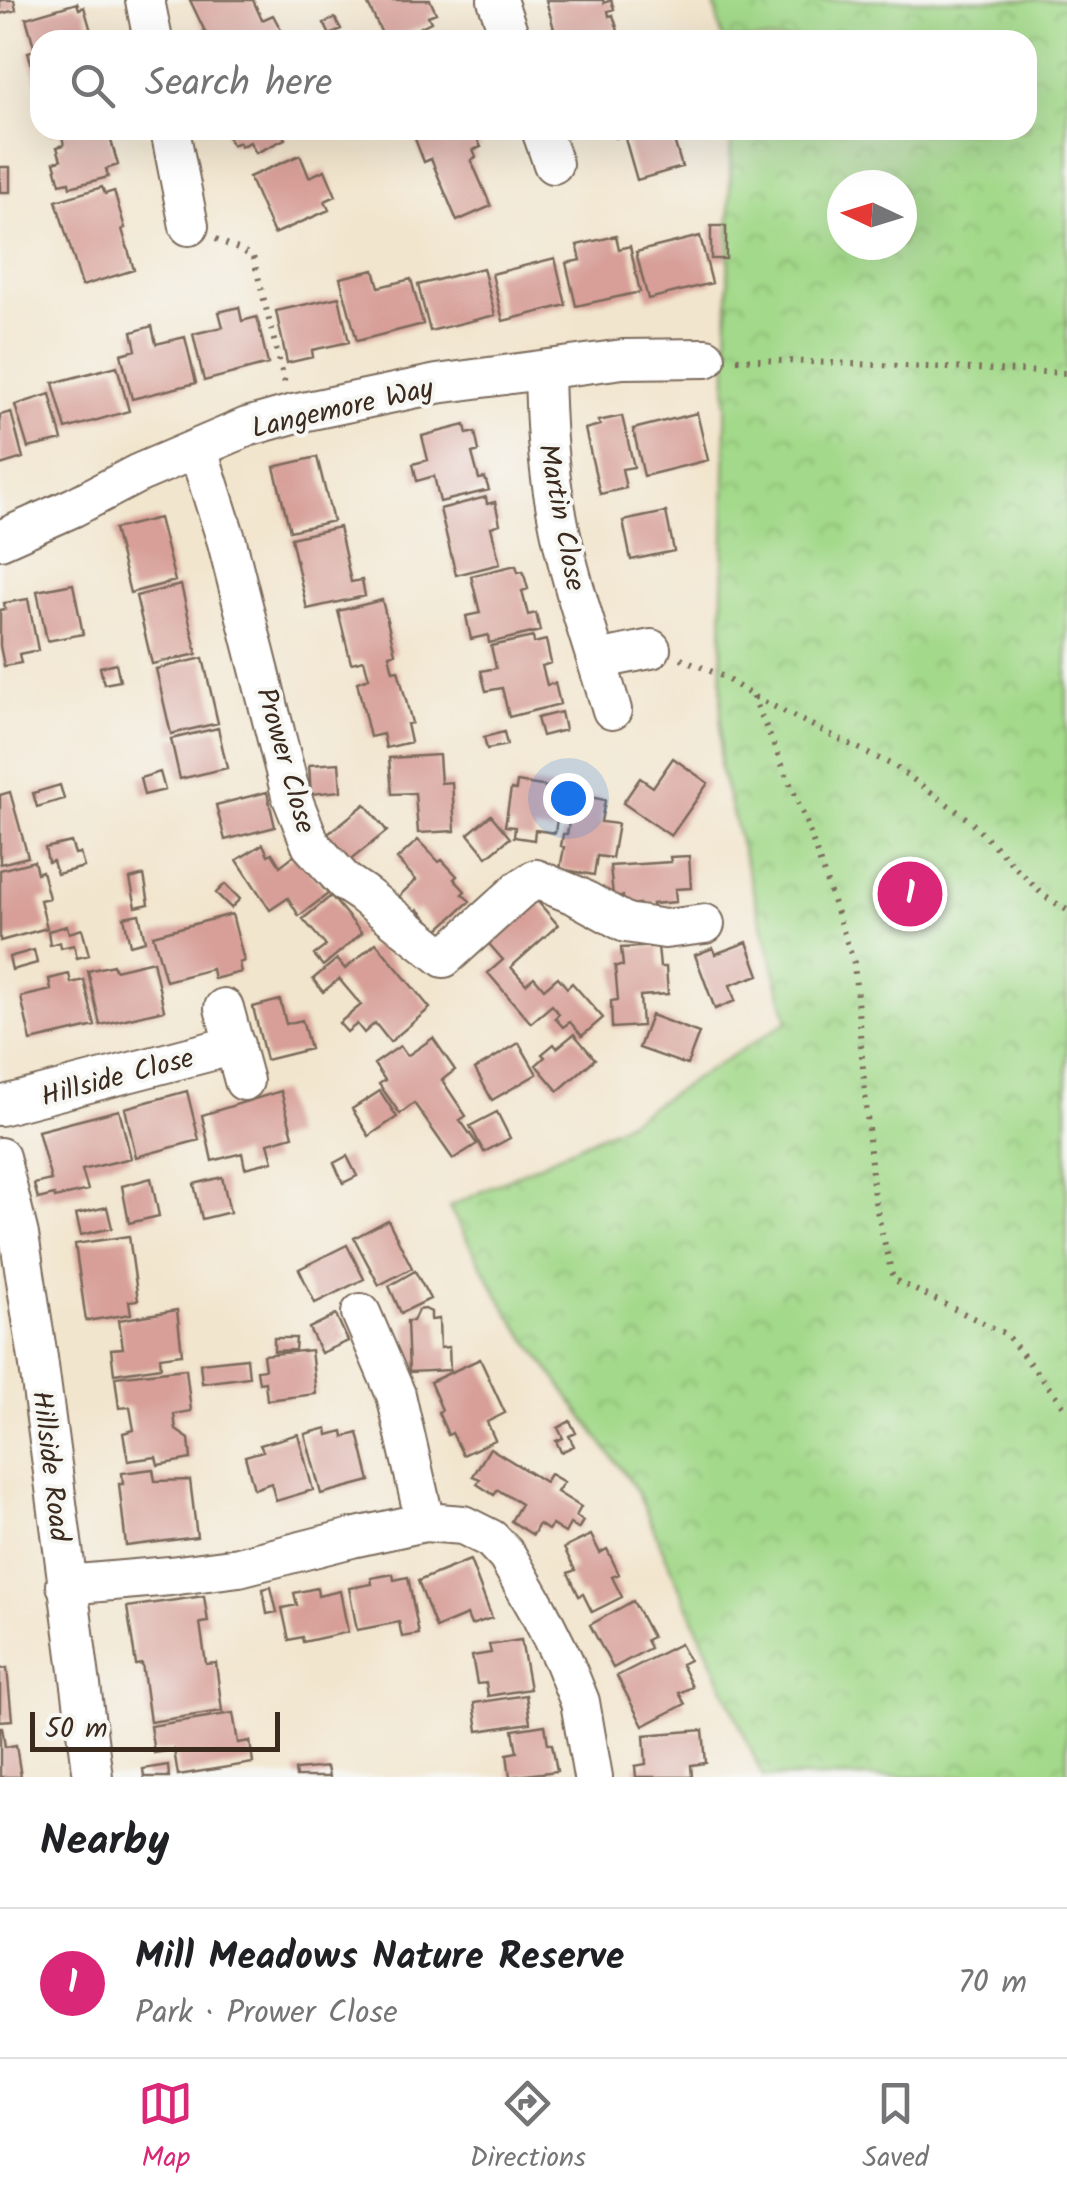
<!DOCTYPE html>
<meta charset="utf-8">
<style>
:root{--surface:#fff;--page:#f2f2f2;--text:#202124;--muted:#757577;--line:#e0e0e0;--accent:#db2777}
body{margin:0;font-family:Kalam,sans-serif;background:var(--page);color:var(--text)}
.compass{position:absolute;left:827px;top:170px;width:90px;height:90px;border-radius:50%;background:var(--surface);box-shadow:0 10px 40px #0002;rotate:274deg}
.scale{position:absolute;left:30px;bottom:25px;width:250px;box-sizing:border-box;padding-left:10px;border:5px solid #3b2a1e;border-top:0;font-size:28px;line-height:35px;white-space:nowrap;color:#3b2a1e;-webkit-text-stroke:8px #f6f6f2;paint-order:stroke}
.you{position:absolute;left:568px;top:798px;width:35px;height:35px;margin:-25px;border:8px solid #fff;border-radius:50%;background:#1a73e8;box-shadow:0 0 0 15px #1a73e833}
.badge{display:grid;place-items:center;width:65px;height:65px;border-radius:50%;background:var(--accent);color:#fff;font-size:32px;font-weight:700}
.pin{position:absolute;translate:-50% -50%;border:5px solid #fff;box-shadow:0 2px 10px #0006}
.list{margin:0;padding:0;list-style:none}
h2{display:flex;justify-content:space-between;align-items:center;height:130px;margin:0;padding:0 40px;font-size:42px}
h2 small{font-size:32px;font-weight:400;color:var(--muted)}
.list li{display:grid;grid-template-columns:65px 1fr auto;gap:30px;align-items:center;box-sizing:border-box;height:150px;padding:0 40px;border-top:2px solid var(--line)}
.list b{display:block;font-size:38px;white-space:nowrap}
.list p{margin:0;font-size:32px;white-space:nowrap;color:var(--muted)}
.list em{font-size:32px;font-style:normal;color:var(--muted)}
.icon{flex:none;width:55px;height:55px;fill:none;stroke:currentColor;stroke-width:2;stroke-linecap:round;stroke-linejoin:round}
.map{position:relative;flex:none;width:1067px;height:1777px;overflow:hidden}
.search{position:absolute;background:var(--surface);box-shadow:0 10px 40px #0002;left:30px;right:30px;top:30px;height:110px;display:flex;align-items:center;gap:25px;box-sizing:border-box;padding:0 35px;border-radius:30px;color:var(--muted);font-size:38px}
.sheet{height:280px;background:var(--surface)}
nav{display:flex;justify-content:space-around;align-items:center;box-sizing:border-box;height:140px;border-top:2px solid var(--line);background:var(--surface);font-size:28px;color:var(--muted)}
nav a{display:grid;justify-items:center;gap:5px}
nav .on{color:var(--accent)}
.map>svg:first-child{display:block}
</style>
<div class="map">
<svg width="1067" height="1777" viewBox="0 0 1067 1777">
<defs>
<pattern id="park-crowns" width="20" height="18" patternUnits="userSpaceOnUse" patternTransform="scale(2.5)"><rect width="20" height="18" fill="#a3d98a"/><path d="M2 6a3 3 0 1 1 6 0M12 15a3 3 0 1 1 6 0" fill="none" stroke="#8dba77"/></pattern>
</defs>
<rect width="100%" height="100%" fill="#f6f6f2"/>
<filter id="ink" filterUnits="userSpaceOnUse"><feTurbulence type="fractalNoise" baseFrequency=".01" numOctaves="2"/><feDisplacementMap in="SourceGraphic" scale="20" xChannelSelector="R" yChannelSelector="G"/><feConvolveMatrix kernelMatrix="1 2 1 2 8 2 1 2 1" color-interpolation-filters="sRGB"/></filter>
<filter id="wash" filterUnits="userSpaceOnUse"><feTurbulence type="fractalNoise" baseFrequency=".0048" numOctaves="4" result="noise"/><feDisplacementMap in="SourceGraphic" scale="40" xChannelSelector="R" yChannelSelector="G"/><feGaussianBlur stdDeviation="2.25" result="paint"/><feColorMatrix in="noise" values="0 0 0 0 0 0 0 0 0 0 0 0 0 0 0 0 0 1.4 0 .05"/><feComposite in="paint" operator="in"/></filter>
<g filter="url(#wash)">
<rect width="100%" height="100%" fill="#f2e5cd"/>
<path fill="url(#park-crowns)" stroke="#6f8254" stroke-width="2.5" fill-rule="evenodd" d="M 713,0 L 1067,0 L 1067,1777 L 763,1777 L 637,1491 L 510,1316 L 449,1207 L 618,1127 L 788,1021 L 720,767 L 731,130 L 1027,130 L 1027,40 L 723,40 ZM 842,185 L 902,185 L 902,245 L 842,245 Z"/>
<g id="blocks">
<path fill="#d79f97" d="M 0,0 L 14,0 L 16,10 L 0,14 Z
M 190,0 L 253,0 L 262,20 L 273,15 L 281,30 L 266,38 L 267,40 L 209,40 Z
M 366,0 L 430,0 L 436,13 L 428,16 L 431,22 L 394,40 L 385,40 Z
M 546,0 L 603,0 L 604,3 L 611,0 L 614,9 L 608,11 L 609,16 L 613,15 L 618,31 L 613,33 L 615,39 L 557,40 Z
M 77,3 L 79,9 L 84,7 L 93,38 L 85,40 L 40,40 L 39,90 L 28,52 L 35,50 L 26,18 Z
M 335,18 L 341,29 L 330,35 L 324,23 Z
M 51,130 L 108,130 L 118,165 L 106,169 L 108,177 L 70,187 L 69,182 L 60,184 L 54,162 L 61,160 L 57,147 L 64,145 L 61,132 L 52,134 Z
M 225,130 L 281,130 L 285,139 L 256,153 L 250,142 L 241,146 L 239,142 L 232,145 Z
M 436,130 L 473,130 L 481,147 L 473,150 L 476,157 L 471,160 L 491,206 L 457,221 L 431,159 L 424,162 L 415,139 Z
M 613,130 L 671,130 L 682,167 L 637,180 L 624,135 L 616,138 Z
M 300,155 L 309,177 L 325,170 L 336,196 L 325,201 L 329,210 L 274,234 L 249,177 Z
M 0,167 L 10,167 L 10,192 L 0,192 Z
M 102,187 L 105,194 L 114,191 L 125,228 L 122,229 L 134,270 L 82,286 L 56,201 Z
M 711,226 L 726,226 L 726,259 L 711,259 Z
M 616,236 L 619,249 L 630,246 L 640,292 L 576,306 L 566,263 L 581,260 L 577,245 Z
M 700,236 L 712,283 L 648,299 L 636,252 Z
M 555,258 L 566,305 L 503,321 L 492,274 Z
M 483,268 L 495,315 L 430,331 L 418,285 Z
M 374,270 L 379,287 L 411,279 L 423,324 L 357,341 L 340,278 Z
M 339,297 L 349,342 L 312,350 L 313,357 L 287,363 L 276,311 Z
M 239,307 L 242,321 L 257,317 L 268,364 L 204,381 L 193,334 L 223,327 L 219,312 Z
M 152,326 L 156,344 L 185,337 L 196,383 L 132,399 L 121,354 L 136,350 L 132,332 Z
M 117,366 L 129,411 L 66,429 L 53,383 Z
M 50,394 L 62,440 L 28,448 L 15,405 Z
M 11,412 L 23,458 L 0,465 L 0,415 Z
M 697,413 L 708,460 L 644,476 L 633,429 Z
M 622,416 L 634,467 L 622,469 L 626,488 L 600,494 L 585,429 L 600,425 L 598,421 Z
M 465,425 L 467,434 L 475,432 L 479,451 L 472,453 L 479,479 L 485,478 L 489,490 L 440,502 L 434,476 L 417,481 L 413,464 L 428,460 L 422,436 Z
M 317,457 L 333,521 L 290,531 L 274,467 Z
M 486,497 L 487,504 L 495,502 L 500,524 L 491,527 L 500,564 L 456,575 L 440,509 Z
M 666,512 L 674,551 L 631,560 L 623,521 Z
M 159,518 L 175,581 L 130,593 L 114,529 Z
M 339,527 L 351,582 L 362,580 L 365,596 L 307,609 L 291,538 Z
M 516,565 L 518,572 L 523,571 L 528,589 L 522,591 L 528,615 L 536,613 L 540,631 L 489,643 L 488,635 L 471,639 L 466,616 L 480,613 L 471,576 Z
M 73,584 L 83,634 L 47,641 L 37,591 Z
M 181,585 L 197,654 L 152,664 L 136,596 Z
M 28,599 L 38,650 L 19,654 L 21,663 L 4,666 L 0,646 L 0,610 L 5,609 L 4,603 Z
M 382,600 L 395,653 L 389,655 L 393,671 L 398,670 L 412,723 L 407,724 L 411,742 L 386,748 L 383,734 L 370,737 L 357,682 L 369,678 L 364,660 L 351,663 L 338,611 Z
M 533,637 L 534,643 L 546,640 L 551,663 L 542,666 L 547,685 L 555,683 L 560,704 L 509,717 L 502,688 L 486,691 L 481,671 L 496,668 L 491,646 Z
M 203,658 L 218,723 L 171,734 L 156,669 Z
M 116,663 L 120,681 L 104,684 L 100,667 Z
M 561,712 L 565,730 L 542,736 L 537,718 Z
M 218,728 L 227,768 L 180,779 L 171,739 Z
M 504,732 L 507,745 L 487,749 L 484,737 Z
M 439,755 L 441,783 L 452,782 L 455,831 L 418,833 L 415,793 L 392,794 L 389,758 Z
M 673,758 L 708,783 L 671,836 L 623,803 L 640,778 L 653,787 Z
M 339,763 L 341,791 L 311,794 L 309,765 Z
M 160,772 L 165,790 L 144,795 L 140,778 Z
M 517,782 L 561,789 L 555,833 L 535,830 L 534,840 L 514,837 L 515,827 L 505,826 L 511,789 L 516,790 Z
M 60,785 L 64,799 L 37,807 L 33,793 Z
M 10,792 L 28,857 L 0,864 L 0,795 Z
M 267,792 L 275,827 L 225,840 L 216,805 Z
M 574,794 L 605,800 L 601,822 L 618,824 L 612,858 L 597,856 L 594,875 L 560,869 L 564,847 L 561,846 L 563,834 L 567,834 Z
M 365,804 L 387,831 L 344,865 L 323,838 Z
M 491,815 L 510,838 L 487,857 L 468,834 Z
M 418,840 L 439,862 L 442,860 L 457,876 L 454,879 L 465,891 L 462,894 L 470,901 L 438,930 L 418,909 L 414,913 L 399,896 L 416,880 L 397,859 Z
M 71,842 L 75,854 L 80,853 L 84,867 L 57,874 L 53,861 L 48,862 L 45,848 Z
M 263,844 L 268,855 L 272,853 L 280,866 L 297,853 L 328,894 L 299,916 L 288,898 L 270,910 L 237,860 Z
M 689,856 L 691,888 L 675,889 L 676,902 L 652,904 L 653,911 L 640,912 L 639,904 L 623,906 L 623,896 L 613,896 L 610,866 L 671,862 L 670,857 Z
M 34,861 L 37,873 L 42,871 L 49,898 L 40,900 L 47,928 L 0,941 L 0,870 Z
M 144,875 L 149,904 L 136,907 L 130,879 Z
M 225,884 L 240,899 L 231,908 L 216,893 Z
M 532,895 L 558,925 L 511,967 L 526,984 L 534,977 L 544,989 L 558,977 L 567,988 L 572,983 L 603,1018 L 582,1036 L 570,1022 L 563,1027 L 555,1018 L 559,1014 L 552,1005 L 531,1023 L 488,973 L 503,960 L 483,937 Z
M 331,896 L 362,933 L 323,966 L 314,955 L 326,946 L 303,919 Z
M 139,914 L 145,941 L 130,945 L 124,917 Z
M 232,914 L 244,961 L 239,963 L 241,972 L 214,979 L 212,969 L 166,981 L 153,935 Z
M 67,926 L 69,933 L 82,929 L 89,955 L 77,958 L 74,945 L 61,948 L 60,942 L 50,945 L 48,931 Z
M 747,942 L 759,975 L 730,985 L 735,1001 L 715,1009 L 695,955 L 713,948 L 715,954 Z
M 376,943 L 430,1008 L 390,1042 L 375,1023 L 364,1033 L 357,1024 L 347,1032 L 339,1023 L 361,1005 L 339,979 L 323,992 L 313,979 L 337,959 L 345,969 Z
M 658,946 L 660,967 L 666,967 L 668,994 L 640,996 L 642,1026 L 612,1028 L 611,1001 L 618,1000 L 615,966 L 623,966 L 621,948 Z
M 34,950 L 37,963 L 12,970 L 9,957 Z
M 153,961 L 164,1010 L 100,1025 L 88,971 L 113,965 L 115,970 Z
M 69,974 L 71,983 L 84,980 L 95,1026 L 31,1041 L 21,997 L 51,990 L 49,979 Z
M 280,1000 L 286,1024 L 302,1020 L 310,1049 L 266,1060 L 253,1007 Z
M 651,1015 L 699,1033 L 687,1065 L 639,1048 Z
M 574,1034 L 595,1059 L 558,1091 L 536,1065 L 545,1057 L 542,1054 L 554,1044 L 557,1048 Z
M 433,1038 L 455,1070 L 442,1080 L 466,1116 L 460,1120 L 477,1144 L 453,1159 L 414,1103 L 400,1114 L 379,1084 L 385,1080 L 374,1064 L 400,1046 L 407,1056 Z
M 519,1043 L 537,1074 L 492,1100 L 475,1069 Z
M 187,1091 L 199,1140 L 136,1157 L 125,1108 Z
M 281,1091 L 293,1136 L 268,1143 L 273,1161 L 245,1168 L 242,1153 L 212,1161 L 202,1115 Z
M 380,1091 L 397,1117 L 369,1136 L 352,1109 Z
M 119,1110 L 131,1158 L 82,1170 L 88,1190 L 55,1198 L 54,1195 L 38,1199 L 34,1184 L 51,1180 L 38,1131 Z
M 497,1112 L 510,1138 L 484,1152 L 470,1126 Z
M 347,1156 L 357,1176 L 343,1183 L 334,1163 Z
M 222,1177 L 230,1212 L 202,1219 L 194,1184 Z
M 151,1178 L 159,1216 L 129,1223 L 122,1186 Z
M 107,1207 L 112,1228 L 81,1235 L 76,1214 Z
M 388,1220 L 412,1268 L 379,1285 L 354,1238 Z
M 129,1236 L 138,1300 L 129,1301 L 131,1314 L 86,1321 L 75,1244 Z
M 347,1245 L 364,1279 L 315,1303 L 299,1269 Z
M 415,1271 L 430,1299 L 401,1313 L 389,1286 Z
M 425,1309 L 431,1312 L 431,1320 L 439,1319 L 440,1348 L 449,1347 L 450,1370 L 409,1372 L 407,1321 L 413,1321 L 418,1310 Z
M 177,1310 L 182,1354 L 160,1357 L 161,1367 L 114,1374 L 111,1349 L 123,1348 L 119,1320 Z
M 336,1315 L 348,1341 L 321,1353 L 309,1328 Z
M 274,1338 L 296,1338 L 295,1350 L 274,1351 Z
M 311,1350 L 316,1394 L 267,1400 L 265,1382 L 259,1383 L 257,1370 L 265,1369 L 263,1355 Z
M 247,1358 L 249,1377 L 202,1383 L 200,1363 Z
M 480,1359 L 505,1413 L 487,1422 L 495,1440 L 463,1455 L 452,1433 L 448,1435 L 438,1412 L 442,1410 L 430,1382 Z
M 186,1369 L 191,1411 L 174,1414 L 176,1430 L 189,1439 L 191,1459 L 158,1465 L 156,1457 L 128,1461 L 123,1433 L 134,1430 L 130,1407 L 119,1408 L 115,1377 Z
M 570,1421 L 576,1433 L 569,1436 L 574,1446 L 561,1452 L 556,1441 L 563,1438 L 558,1428 Z
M 327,1428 L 328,1435 L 343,1431 L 344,1437 L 358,1433 L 370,1481 L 321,1494 L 305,1434 Z
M 298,1434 L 313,1490 L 276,1501 L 271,1483 L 254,1489 L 245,1456 L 263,1451 L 260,1445 Z
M 490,1448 L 545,1482 L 550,1474 L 564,1482 L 557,1492 L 581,1507 L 576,1516 L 583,1521 L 578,1529 L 570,1524 L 565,1533 L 552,1525 L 548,1530 L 539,1524 L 533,1535 L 511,1521 L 521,1504 L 498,1490 L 494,1495 L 477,1484 L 480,1479 L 473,1476 Z
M 153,1469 L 155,1481 L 190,1480 L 197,1537 L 126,1546 L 119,1484 L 123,1484 L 122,1473 Z
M 591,1535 L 600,1553 L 607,1549 L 619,1574 L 612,1577 L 622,1597 L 592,1612 L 583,1594 L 579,1596 L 568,1573 L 575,1570 L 564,1548 Z
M 470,1560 L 492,1618 L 471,1625 L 467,1615 L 436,1628 L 418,1581 Z
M 393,1574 L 394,1580 L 408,1577 L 419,1634 L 402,1637 L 399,1622 L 357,1630 L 349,1588 L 372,1584 L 371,1578 Z
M 271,1587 L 277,1612 L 267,1614 L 263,1589 Z
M 317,1588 L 318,1596 L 340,1591 L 348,1632 L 303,1642 L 302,1637 L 289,1640 L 282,1608 L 297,1605 L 294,1593 Z
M 204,1596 L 208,1622 L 200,1623 L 206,1664 L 216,1663 L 222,1711 L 150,1722 L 142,1664 L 136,1665 L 127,1607 Z
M 633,1601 L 652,1637 L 646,1640 L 650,1648 L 613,1668 L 590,1625 Z
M 521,1640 L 530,1689 L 488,1696 L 486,1683 L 477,1684 L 472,1656 L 491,1653 L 489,1645 Z
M 680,1644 L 689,1660 L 681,1664 L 692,1687 L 679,1693 L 685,1704 L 643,1726 L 617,1676 Z
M 7,1668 L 12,1720 L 0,1721 L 0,1669 Z
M 526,1695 L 530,1723 L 478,1731 L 474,1703 Z
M 233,1713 L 238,1743 L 250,1741 L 253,1763 L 178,1775 L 174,1750 L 154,1753 L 150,1726 Z
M 545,1725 L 548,1744 L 552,1744 L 557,1771 L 510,1777 L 507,1754 L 517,1752 L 513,1730 Z
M 0,1727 L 2,1727 L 5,1747 L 16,1745 L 21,1777 L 0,1777 Z
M 703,1730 L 706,1763 L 691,1765 L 692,1777 L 636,1777 L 635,1766 L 646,1764 L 644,1735 Z
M 168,1765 L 169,1777 L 144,1777 L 143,1769 Z
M 327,1767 L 329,1777 L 296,1777 L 295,1770 Z"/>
</g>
</g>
<g filter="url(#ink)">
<use href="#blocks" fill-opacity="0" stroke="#7b6b5b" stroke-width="2.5"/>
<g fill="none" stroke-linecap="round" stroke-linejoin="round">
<g stroke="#7b6b5b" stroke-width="42">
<path id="minor" d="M 145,0 L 153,40
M 497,0 L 511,40
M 170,130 L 189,226
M 541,130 L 553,164
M 544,371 C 545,417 547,463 556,509 C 568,577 592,644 612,710
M 198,450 L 227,542 L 291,795 L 311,845 L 345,882 L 363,894 L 444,958 L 519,890 L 536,879 L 577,896 L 626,923 L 665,929 L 705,924
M 0,540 L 74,507 L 137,474 L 247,427 L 293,414 L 437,384 L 623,359 L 706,358
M 597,660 L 651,649
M 224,1008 L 244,1081
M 0,1106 L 235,1045
M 0,1157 L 19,1235 L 38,1358 L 93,1777
M 361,1313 L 396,1395 L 425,1522
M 66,1585 L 170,1576 L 239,1567 L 352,1538 L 425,1522 L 463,1525 L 491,1539 L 507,1556 L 538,1610 L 563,1660 L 580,1702 L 593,1777"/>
</g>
<path stroke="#7b6b5b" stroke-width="6" stroke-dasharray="2.5 8" stroke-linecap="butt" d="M 216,239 L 253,256 L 285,384
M 737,359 L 1067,373
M 681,658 L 722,676 L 753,696 L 896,767 L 969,820 L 1044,896 L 1067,910
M 753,696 L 805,819 L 854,963 L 874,1198 L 893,1279 L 1006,1334 L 1067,1410"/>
<use href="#minor" stroke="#fff" stroke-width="38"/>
</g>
</g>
<g text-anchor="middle" stroke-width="8" stroke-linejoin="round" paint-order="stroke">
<g font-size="28" fill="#3b2a1e" stroke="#f6f6f2">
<text transform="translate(342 407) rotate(-13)" y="10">Langemore Way</text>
<text transform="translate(563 517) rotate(79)" y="10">Martin Close</text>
<text transform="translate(287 760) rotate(74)" y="10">Prower Close</text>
<text transform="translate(117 1076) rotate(-15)" y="10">Hillside Close</text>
<text transform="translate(52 1466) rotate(83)" y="10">Hillside Road</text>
</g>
</g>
</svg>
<svg class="compass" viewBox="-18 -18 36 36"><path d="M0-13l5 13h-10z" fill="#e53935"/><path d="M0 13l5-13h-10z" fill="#757577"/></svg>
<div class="scale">50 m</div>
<div class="you"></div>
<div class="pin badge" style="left:910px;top:894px">1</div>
<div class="search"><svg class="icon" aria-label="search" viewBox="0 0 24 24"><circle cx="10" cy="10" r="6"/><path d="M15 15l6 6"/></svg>Search here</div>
</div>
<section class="sheet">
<h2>Nearby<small></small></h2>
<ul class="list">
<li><span class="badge">1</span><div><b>Mill Meadows Nature Reserve</b><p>Park · Prower Close</p></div><em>70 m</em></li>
</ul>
</section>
<nav>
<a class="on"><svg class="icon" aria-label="map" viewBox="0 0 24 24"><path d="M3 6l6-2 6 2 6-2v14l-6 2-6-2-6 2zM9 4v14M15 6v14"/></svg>Map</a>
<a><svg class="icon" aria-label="directions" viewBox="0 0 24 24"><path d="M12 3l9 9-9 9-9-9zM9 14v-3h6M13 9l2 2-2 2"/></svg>Directions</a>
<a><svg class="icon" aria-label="saved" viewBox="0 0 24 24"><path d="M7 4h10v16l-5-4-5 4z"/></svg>Saved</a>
</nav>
